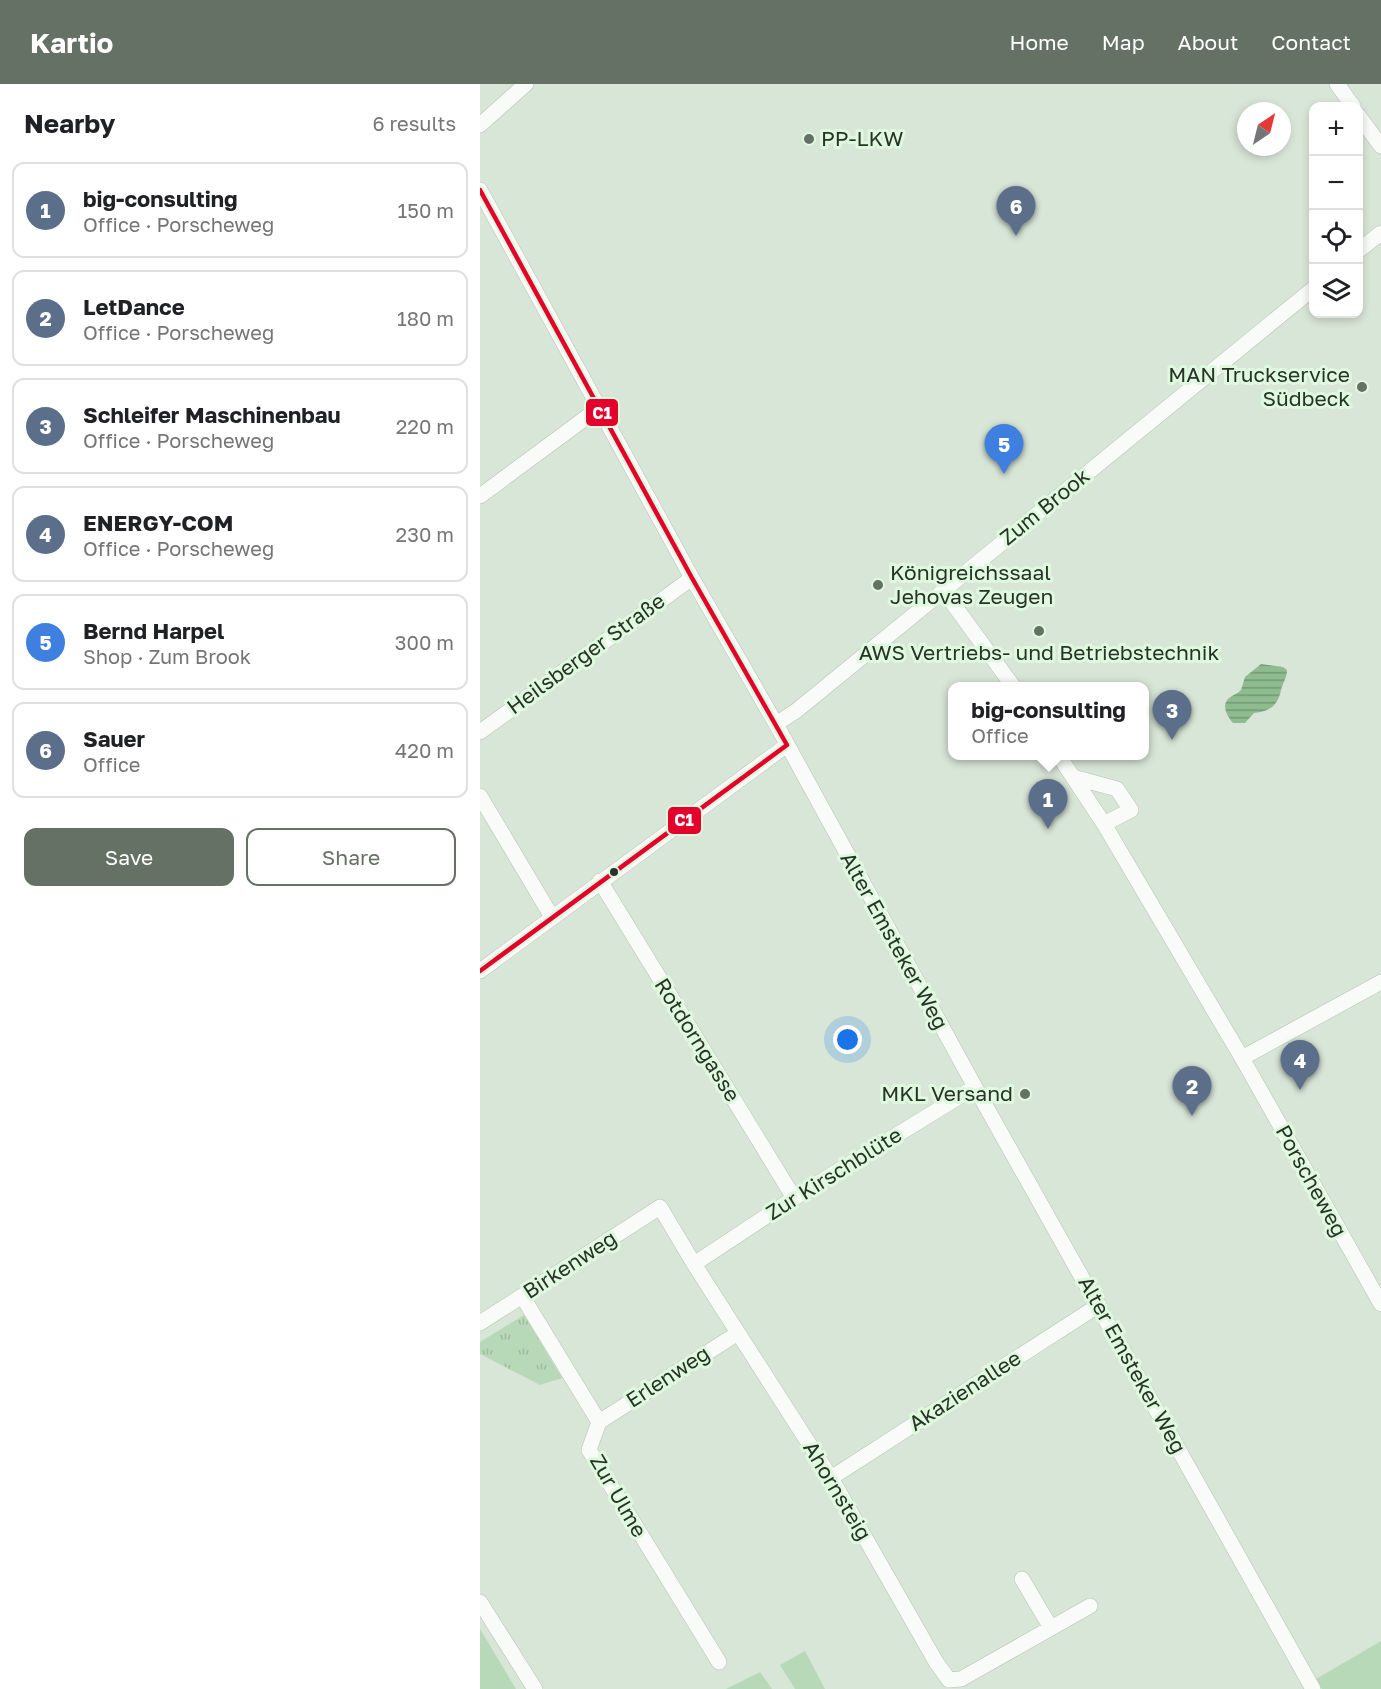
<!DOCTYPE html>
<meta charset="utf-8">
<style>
:root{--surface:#fff;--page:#f2f2f2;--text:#202124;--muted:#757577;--line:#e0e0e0;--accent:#667165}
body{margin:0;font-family:"Golos Text",sans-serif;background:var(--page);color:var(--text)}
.controls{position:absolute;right:18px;top:18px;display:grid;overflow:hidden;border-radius:12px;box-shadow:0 3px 9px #0003}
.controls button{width:54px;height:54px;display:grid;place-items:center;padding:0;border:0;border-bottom:2px solid var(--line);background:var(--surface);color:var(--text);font:30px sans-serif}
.compass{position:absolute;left:757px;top:18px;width:54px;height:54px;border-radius:50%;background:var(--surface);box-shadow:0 3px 9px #0003;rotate:35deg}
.you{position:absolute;left:368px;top:956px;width:21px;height:21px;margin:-15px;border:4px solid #fff;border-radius:50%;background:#1a73e8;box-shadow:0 0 0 9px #1a73e833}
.badge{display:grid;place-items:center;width:39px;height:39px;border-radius:50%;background:var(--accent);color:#fff;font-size:20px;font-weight:700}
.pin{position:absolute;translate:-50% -50px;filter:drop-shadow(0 2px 3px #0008)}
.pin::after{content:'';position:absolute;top:32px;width:21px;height:18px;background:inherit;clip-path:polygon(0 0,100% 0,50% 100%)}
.popup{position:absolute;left:468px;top:598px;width:201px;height:78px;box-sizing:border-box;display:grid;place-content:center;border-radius:12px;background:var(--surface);filter:drop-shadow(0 2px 4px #0005);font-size:20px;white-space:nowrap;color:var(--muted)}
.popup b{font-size:22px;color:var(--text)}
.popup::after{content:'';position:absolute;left:50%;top:100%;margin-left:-12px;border:12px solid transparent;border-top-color:var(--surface)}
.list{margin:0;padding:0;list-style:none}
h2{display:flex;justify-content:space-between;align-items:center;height:78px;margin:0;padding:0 24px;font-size:26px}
h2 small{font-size:20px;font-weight:400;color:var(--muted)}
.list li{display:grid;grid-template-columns:39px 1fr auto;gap:18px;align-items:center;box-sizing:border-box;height:96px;margin:0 12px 12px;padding:0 12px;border:2px solid var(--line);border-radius:12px}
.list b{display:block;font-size:22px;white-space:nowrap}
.list p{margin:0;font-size:20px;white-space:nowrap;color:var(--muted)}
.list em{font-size:20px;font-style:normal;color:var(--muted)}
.actions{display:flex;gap:12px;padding:18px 24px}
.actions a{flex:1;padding:14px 0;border:2px solid var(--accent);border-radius:12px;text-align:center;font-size:21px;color:var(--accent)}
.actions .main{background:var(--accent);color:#fff}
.icon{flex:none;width:33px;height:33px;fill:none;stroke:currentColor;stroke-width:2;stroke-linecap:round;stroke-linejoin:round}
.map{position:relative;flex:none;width:901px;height:1605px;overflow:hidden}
header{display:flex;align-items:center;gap:36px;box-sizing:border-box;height:84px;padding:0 30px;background:var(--accent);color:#fff}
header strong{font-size:28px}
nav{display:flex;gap:33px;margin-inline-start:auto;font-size:21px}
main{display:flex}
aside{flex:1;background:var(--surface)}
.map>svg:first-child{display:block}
</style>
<header>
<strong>Kartio</strong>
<nav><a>Home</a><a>Map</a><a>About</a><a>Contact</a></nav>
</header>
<main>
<aside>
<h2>Nearby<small>6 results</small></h2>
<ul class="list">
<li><span class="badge" style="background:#5c6f8a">1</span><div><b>big-consulting</b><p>Office · Porscheweg</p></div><em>150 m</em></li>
<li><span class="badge" style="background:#5c6f8a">2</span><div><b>LetDance</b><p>Office · Porscheweg</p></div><em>180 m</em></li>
<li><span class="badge" style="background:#5c6f8a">3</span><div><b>Schleifer Maschinenbau</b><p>Office · Porscheweg</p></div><em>220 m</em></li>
<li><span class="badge" style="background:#5c6f8a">4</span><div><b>ENERGY-COM</b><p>Office · Porscheweg</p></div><em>230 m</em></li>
<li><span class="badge" style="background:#3f7fe0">5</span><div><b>Bernd Harpel</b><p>Shop · Zum Brook</p></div><em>300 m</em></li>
<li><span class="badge" style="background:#5c6f8a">6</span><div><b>Sauer</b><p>Office</p></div><em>420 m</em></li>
</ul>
<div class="actions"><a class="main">Save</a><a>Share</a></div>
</aside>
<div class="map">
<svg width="901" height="1605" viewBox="0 0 901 1605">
<defs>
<pattern id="park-tufts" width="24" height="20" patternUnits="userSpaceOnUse" patternTransform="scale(1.5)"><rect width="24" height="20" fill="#b8d9b7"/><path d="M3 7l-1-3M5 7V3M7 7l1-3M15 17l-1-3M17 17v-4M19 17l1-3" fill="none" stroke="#9ebb9d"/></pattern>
<pattern id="water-rules" width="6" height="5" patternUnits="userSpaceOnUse" patternTransform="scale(1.5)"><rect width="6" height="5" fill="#8ebc8f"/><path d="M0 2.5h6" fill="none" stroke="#749975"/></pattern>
</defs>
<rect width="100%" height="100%" fill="#d8e6d7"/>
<path fill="#b8d9b7" d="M 0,1545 L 36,1605 L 0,1605 Z
M 901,1557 L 901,1605 L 842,1605 L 836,1595 Z
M 325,1567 L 345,1605 L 315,1605 L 300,1581 Z
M 280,1588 L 292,1605 L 246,1605 Z"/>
<path fill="url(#park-tufts)" d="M 44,1231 L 82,1294 L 60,1301 L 0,1270 L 0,1258 Z"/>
<path fill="url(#water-rules)" d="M 781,580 L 803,583 L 807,586 C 807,594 803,598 801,606 C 798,621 790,628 774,629 L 765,639 L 753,639 C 746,631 740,619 752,612 C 755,610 758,609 761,606 L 765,593 Z"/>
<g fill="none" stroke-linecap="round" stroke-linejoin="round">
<g stroke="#b6c1b5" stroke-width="16">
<path id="minor" d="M 857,0 L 873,22
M 878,31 L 901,62
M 0,41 L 46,0
M 0,106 L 212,494 L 296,640 L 495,1003 L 833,1605
M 878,167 L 901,149
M 0,412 L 119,324
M 463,506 L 533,602
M 296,640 L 316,627 L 834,204
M 0,648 L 212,494
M 579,672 L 624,740 L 651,726 L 637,705 L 593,693
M 0,712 L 72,833
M 624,740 L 762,974 L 901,1220
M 120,797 L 314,1114
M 0,887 L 307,661
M 762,974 L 901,898
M 214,1180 L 314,1114 L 495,1003
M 42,1212 L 119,1338 L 109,1366 L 239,1578
M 0,1239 L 180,1123 L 214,1180 L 351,1394 L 456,1578 L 469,1596 L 481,1595 L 610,1522
M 119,1338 L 258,1249
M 351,1394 L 619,1221
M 542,1495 L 571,1544
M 0,1518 L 55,1605"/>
</g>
<use href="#minor" stroke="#f9fbf9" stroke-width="15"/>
<g stroke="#dff9de" stroke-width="9">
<path id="bus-1" d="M 0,106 L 212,494 L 307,661 L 0,887"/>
</g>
<use href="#bus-1" stroke="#e4002b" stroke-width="4.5"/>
</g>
<g fill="#667165" stroke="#dff9de" stroke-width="2">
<circle cx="329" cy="55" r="6"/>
<circle cx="882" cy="303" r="6"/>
<circle cx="398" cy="501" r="6"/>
<circle cx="559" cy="547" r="6"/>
<circle cx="545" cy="1010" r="6"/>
</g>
<circle fill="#283228" stroke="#dff9de" stroke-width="2" cx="134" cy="788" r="5"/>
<g text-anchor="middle" stroke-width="6" stroke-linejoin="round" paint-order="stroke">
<g font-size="21" fill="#283228" stroke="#dff9de" text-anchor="start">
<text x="341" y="62">PP-LKW</text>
<text x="870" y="298" text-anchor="end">MAN Truckservice<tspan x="870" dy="24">Südbeck</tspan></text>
<text x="410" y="496">Königreichssaal<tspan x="410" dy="24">Jehovas Zeugen</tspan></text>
<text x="559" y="576" text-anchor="middle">AWS Vertriebs- und Betriebstechnik</text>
<text x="533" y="1017" text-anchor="end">MKL Versand</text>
</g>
<g font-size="21" fill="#283228" stroke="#dff9de">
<text transform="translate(565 423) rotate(-39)" y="7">Zum Brook</text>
<text transform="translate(106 570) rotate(-36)" y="7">Heilsberger Straße</text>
<text transform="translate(414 857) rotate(61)" y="7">Alter Emsteker Weg</text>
<text transform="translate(217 956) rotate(58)" y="7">Rotdorngasse</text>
<text transform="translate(354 1090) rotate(-32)" y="7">Zur Kirschblüte</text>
<text transform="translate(831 1097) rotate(61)" y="7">Porscheweg</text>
<text transform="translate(90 1181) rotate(-33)" y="7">Birkenweg</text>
<text transform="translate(652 1281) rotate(61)" y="7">Alter Emsteker Weg</text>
<text transform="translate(188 1293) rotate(-33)" y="7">Erlenweg</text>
<text transform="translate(485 1307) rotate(-33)" y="7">Akazienallee</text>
<text transform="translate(357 1407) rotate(59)" y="7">Ahornsteig</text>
<text transform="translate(138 1412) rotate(60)" y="7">Zur Ulme</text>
</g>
</g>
<g stroke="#dff9de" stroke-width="2">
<rect x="105" y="314" width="34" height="29" rx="6" fill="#e4002b"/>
<rect x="187" y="722" width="35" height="29" rx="6" fill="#e4002b"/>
</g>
<g font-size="16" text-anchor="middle" font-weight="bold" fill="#fff">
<text x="122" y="335">C1</text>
<text x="204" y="742">C1</text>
</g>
</svg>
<div class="controls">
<button>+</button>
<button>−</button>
<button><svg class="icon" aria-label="locate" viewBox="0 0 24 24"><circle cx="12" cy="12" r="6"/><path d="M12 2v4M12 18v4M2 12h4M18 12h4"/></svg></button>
<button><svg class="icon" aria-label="layers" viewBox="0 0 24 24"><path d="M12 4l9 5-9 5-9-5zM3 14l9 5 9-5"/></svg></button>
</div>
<svg class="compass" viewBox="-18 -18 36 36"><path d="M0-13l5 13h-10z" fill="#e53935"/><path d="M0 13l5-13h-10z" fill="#757577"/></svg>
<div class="you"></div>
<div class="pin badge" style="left:568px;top:745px;background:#5c6f8a">1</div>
<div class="popup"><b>big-consulting</b>Office</div>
<div class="pin badge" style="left:712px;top:1032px;background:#5c6f8a">2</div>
<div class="pin badge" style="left:692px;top:656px;background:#5c6f8a">3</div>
<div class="pin badge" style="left:820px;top:1006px;background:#5c6f8a">4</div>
<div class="pin badge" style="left:524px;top:390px;background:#3f7fe0">5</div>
<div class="pin badge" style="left:536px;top:152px;background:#5c6f8a">6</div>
</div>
</main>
